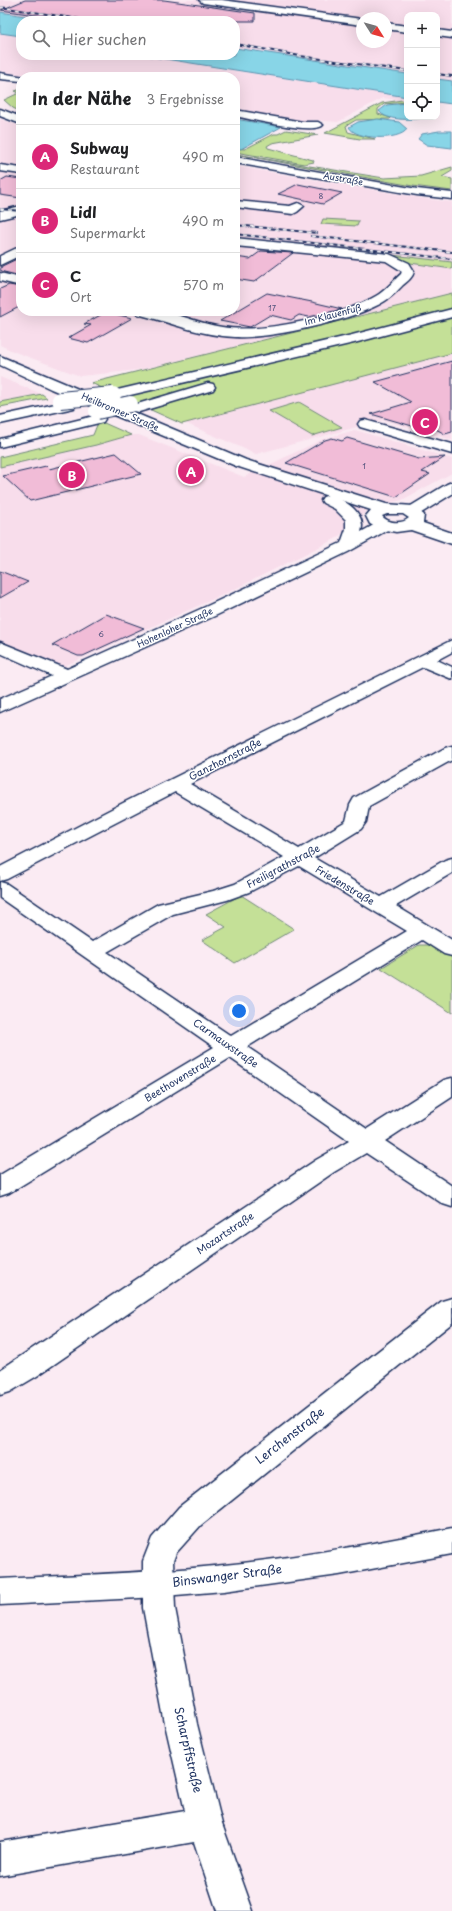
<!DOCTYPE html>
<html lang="de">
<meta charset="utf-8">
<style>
:root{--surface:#fff;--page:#f2f2f2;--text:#202124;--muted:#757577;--line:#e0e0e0;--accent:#db2777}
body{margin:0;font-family:"Playpen Sans",sans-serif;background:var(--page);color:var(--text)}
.controls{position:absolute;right:12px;top:12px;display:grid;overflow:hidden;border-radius:8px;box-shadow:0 4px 16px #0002}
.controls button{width:36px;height:36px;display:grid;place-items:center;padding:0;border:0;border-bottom:1px solid var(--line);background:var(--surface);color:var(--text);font:20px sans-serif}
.compass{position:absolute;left:356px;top:12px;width:36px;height:36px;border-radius:50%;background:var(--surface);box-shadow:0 4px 16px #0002;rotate:127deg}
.you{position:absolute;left:239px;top:1011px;width:14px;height:14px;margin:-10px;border:3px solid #fff;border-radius:50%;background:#1a73e8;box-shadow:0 0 0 6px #1a73e833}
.badge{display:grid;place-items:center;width:26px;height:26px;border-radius:50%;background:var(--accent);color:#fff;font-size:13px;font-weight:700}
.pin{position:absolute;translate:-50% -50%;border:2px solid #fff;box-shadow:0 1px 4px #0006}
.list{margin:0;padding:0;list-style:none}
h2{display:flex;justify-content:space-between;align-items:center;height:52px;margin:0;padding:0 16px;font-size:17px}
h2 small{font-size:13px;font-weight:400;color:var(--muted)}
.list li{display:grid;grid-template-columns:26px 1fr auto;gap:12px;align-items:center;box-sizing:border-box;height:64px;padding:0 16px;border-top:1px solid var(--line)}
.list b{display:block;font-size:15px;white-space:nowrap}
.list p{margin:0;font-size:13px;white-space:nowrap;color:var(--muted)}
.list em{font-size:13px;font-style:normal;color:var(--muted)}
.icon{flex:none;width:22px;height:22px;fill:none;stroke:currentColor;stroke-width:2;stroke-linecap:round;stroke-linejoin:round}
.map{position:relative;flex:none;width:452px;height:1911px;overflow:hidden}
.search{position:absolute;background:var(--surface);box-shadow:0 4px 16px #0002;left:16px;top:16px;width:224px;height:44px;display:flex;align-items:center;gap:10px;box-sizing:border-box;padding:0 14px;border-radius:16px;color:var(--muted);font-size:15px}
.panel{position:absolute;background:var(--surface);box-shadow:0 4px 16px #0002;left:16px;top:72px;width:224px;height:244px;border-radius:16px}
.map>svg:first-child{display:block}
</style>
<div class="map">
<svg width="452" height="1911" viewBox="0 0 452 1911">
<rect width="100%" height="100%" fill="#fbebf3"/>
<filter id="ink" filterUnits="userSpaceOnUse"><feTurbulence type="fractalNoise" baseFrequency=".025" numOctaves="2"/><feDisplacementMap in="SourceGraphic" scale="8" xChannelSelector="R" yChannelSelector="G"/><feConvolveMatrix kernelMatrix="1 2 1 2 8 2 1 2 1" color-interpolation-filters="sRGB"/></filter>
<g filter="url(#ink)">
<path fill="#f8ddeb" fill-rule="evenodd" d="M 0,0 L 452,0 L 452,81 L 437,79 L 437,15 L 407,15 L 407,74 L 235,48 L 235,21 L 57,21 L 0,12 ZM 362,18 L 386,18 L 386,42 L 362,42 Z
M 0,33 L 21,36 L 21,55 L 140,55 L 407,97 L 407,101 L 383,98 L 338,122 L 313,120 L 298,122 L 235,111 L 235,77 L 37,77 L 0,71 Z
M 0,119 L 21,126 L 21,311 L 235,311 L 235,166 L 427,199 L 452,202 L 452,262 L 394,256 L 410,263 L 452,269 L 452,293 L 144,369 L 120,372 L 80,376 L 15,352 L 0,345 L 0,221 L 14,215 L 0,213 Z
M 452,353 L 452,440 L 383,420 L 256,454 L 185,423 Z
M 0,377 L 22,386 L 42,394 L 0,402 Z
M 355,430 L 452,459 L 452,473 L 402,500 L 369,509 L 337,538 L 231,591 L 62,667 L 52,665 L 0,643 L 0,467 L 96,445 L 131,435 L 139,435 L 244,477 L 323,439 Z"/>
<path fill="#c4e097" stroke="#70887a" d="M 21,89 L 21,112 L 13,108 L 4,100 L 19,93 L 15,91 Z
M 402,100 L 407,102 L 384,104 L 378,109 L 378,114 L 391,118 L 390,119 L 356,120 L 346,126 L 348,132 L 375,139 L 360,139 L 325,133 L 382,103 Z
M 286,130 L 318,135 L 272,143 L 267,146 L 268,148 L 313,160 L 314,162 L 304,164 L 235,152 L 235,148 L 245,149 L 274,134 L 278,134 Z
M 235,154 L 384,178 L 421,176 L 452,167 L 452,171 L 442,177 L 452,179 L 452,191 L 413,186 Z
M 323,219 L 359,221 L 357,226 L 321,224 Z
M 392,255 L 452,262 L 452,269 L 410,263 Z
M 452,293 L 452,353 L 182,424 L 91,383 Z
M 42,394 L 47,398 L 0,407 L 0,402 Z
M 299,402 L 342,427 L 312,436 L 269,411 Z
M 104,423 L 131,435 L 96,445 L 0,467 L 0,457 L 93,435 L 97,425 Z
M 241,895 L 294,929 L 235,963 L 202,940 L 226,927 L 206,914 Z
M 419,945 L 432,945 L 452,956 L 452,1013 L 381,968 Z"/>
<path fill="#88d5e7" stroke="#5c93b0" d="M 0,12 L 57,21 L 21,21 L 21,36 L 0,33 Z
M 235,48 L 407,74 L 407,97 L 140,55 L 235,55 Z
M 437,79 L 452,81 L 452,104 L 437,102 Z
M 407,103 L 407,117 L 429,117 C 417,120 386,122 379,111 L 387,105 Z
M 235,119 L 281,127 L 241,149 L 235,148 Z
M 378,119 L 399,122 L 407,129 C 400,141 355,140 349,127 L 358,122 Z
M 439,131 L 452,131 L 452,148 L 427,145 L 418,139 L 422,134 Z"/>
<path fill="#f1bcd7" stroke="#1b2f5e" d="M 25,0 L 164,0 L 255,13 L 255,21 L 76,21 L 1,10 Z
M 7,177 L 21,179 L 21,198 L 0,195 L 0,181 Z
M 298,184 L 342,193 L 323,204 L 278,194 Z
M 261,251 L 293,253 L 254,282 L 235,279 L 235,257 L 250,259 Z
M 21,257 L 21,276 L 4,272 L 0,270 L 2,266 Z
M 9,285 L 21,287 L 21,306 L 0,317 L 0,289 Z
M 267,293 L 312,302 L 342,309 L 309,317 L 299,315 L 291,320 L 270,315 L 250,327 L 220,321 Z
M 106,312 L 132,318 L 88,343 L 68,338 L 91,325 L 84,324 Z
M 452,361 L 452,432 L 445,434 L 434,428 L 426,430 L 371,414 L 411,402 L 375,382 Z
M 332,438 L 342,441 L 347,438 L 419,459 L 445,457 L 422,472 L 430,474 L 396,497 L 286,463 L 325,440 Z
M 116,453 L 141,474 L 30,501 L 3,476 L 46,466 L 49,469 Z
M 0,571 L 28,582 L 0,598 Z
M 106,614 L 144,628 L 83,656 L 78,656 L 52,645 Z"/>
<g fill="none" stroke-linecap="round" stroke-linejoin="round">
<g stroke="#1b2f5e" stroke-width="3">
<path id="minor" d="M 199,0 L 222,0 L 362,19 L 362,25 L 203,3 Z
M 386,23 L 407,26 L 407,32 L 386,29 Z
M 437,30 L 452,32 L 452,38 L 437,36 Z
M 0,73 L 25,77 L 21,77 L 21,81 L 0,79 Z
M 235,110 L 303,122 L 318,122 L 323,125 C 315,135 249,119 235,116 Z
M 0,165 L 21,168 L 21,174 L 0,171 Z
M 235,201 L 290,206 L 298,203 L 304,206 L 297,212 L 293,214 L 235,207 Z
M 235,238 L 389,254 L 409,263 L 414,271 C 413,277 408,281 403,285 C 398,290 392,297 385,301 C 355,320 271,339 235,337 C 202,336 169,322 137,314 L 135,311 C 142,311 150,310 157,311 C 179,313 200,324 222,327 C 261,334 342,316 376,296 C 385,291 393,281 401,274 L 402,271 L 386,261 L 235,246 Z
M 21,246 L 21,255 L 0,265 L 0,256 Z
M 0,273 L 21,278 L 21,286 L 0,281 Z
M 365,420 L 452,444 L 452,454 L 360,427 L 358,424 L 360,421 Z
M 452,482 L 452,494 L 418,515 L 406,515 L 404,512 L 406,509 L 447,484 Z
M 329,495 C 344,499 367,513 361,532 L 379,522 L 385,520 L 391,522 L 393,525 L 391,528 L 348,552 L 217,615 L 0,712 L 0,699 L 52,676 L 0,653 L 0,642 L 67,669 L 205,607 L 341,543 L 346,529 L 346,520 L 335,509 L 323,503 L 321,500 L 323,497 Z
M 452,640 L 452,652 L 437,660 L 452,667 L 452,679 L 423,667 L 190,784 L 299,849 L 346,821 L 350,805 L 354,798 L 445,748 L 452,746 L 452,760 L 369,806 L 366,822 L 361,829 L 314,858 L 381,897 L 445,860 L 452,858 L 452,873 L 396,906 L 452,940 L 452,956 L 444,954 L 422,940 L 247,1047 L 367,1129 L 444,1080 L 452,1078 L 452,1097 L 385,1141 L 452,1186 L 452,1207 L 443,1204 L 366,1153 L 334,1172 L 37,1376 L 10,1392 L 0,1395 L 0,1370 L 316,1160 L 349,1141 L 230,1058 L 9,1193 L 0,1196 L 0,1175 L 214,1047 L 0,898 L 0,882 L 7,884 L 92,942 L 158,904 L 213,891 L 235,884 L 284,857 L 175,792 L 7,879 L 0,881 L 0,867 L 123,803 ZM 299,866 L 407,931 L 231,1036 L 107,952 L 173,914 L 227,900 L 249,892 Z
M 452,1298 L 452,1323 L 201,1525 L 176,1553 L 173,1561 L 175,1608 L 197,1724 L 222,1824 L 253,1911 L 217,1911 L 194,1842 L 0,1876 L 0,1842 L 185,1811 L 165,1724 L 143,1608 L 143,1561 L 152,1538 L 179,1507 L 442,1301 Z"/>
</g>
<g stroke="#1b2f5e" stroke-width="3">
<path id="major" d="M 0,109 L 21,117 L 21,124 L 0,116 Z
M 235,157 L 417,189 L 452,193 L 452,199 L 417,195 L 235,163 Z
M 21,206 L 21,214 L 0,219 L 0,211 Z
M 0,356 L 246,460 L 386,504 L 413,506 L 424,515 L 423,523 L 452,533 L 452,544 L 411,530 L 396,532 L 380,529 L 370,524 L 366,516 L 371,510 L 236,466 L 51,389 L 0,365 ZM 387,514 L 403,514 L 409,518 C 403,524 388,524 382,516 Z
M 452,1528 L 452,1554 L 339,1575 L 224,1591 L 140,1598 L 0,1605 L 0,1579 C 75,1575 150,1573 224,1565 C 301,1557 376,1543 452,1528 Z"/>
</g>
<g stroke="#1b2f5e" stroke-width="3">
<path id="highway" d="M 452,309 L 452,317 L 354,343 L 113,399 L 108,398 L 106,395 L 108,392 L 113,391 L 352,335 Z
M 208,383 L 213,384 L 215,387 L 213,390 L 139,412 L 134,411 L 132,408 L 134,405 Z
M 69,401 L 74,402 L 76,405 L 74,408 L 0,424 L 0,416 Z
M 98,415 L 103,416 L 105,419 L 103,422 L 0,447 L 0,439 Z"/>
</g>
<use href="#minor" fill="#fff" fill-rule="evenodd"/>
<use href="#major" fill="#fff" fill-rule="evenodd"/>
<use href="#highway" fill="#fff" fill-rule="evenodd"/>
<g stroke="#1b2f5e" stroke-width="2">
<path id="rail" d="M 0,7 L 93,21
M 235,44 L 300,56 L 407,71
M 437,74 L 452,76
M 0,209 L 21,211
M 235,225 L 317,233
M 235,234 L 452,259
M 311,236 L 452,252"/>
</g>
<use href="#rail" stroke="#fff" stroke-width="1.5" stroke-dasharray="4" stroke-linecap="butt"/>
<g stroke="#1b2f5e" stroke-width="18" stroke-linecap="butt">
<path id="highway-bridge" d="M 60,400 L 113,395
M 97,411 L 130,404"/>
</g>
<use href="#highway-bridge" stroke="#fff" stroke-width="16"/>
</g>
</g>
<g text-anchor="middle" stroke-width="3" stroke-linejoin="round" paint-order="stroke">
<g font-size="8" fill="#50527c">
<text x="321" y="199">8</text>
<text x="272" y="311">17</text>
<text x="364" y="469">1</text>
<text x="101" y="637">6</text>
</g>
<g font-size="9" fill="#1b2f5e" stroke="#fff">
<text transform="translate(343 179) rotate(10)" y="3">Austraße</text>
<text transform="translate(333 315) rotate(-15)" y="3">Im Klauenfuß</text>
<text transform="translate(120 412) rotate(23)" y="3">Heilbronner Straße</text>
<text transform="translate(175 628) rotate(-25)" y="3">Hohenloher Straße</text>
</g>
<g font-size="10" fill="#1b2f5e" stroke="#fff">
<text transform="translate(225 759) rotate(-27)" y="4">Ganzhornstraße</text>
<text transform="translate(283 866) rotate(-28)" y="4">Freiligrathstraße</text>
<text transform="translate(345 885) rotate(31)" y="4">Friedenstraße</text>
<text transform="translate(226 1043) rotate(35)" y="4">Carmauxstraße</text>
<text transform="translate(180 1078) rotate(-31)" y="4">Beethovenstraße</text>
<text transform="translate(225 1233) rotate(-34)" y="4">Mozartstraße</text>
</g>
<g font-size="12" fill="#1b2f5e" stroke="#fff">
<text transform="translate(290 1436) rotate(-38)" y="4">Lerchenstraße</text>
<text transform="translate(227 1576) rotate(-7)" y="4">Binswanger Straße</text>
<text transform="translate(188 1750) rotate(77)" y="4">Scharpffstraße</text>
</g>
</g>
</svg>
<div class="controls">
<button>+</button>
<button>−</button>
<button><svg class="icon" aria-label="locate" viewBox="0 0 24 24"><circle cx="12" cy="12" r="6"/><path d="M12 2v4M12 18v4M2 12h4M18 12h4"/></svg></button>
</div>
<svg class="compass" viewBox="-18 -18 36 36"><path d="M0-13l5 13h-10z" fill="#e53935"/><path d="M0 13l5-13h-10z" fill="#757577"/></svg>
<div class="you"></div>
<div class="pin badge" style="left:191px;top:471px">A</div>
<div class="pin badge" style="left:72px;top:475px">B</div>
<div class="pin badge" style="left:425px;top:422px">C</div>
<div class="search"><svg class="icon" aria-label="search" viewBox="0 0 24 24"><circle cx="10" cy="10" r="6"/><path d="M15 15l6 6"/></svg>Hier suchen</div>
<section class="panel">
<h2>In der Nähe<small>3 Ergebnisse</small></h2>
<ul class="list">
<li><span class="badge">A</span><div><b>Subway</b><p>Restaurant</p></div><em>490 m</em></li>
<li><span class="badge">B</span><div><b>Lidl</b><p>Supermarkt</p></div><em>490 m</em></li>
<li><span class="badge">C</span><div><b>C</b><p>Ort</p></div><em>570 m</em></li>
</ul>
</section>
</div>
